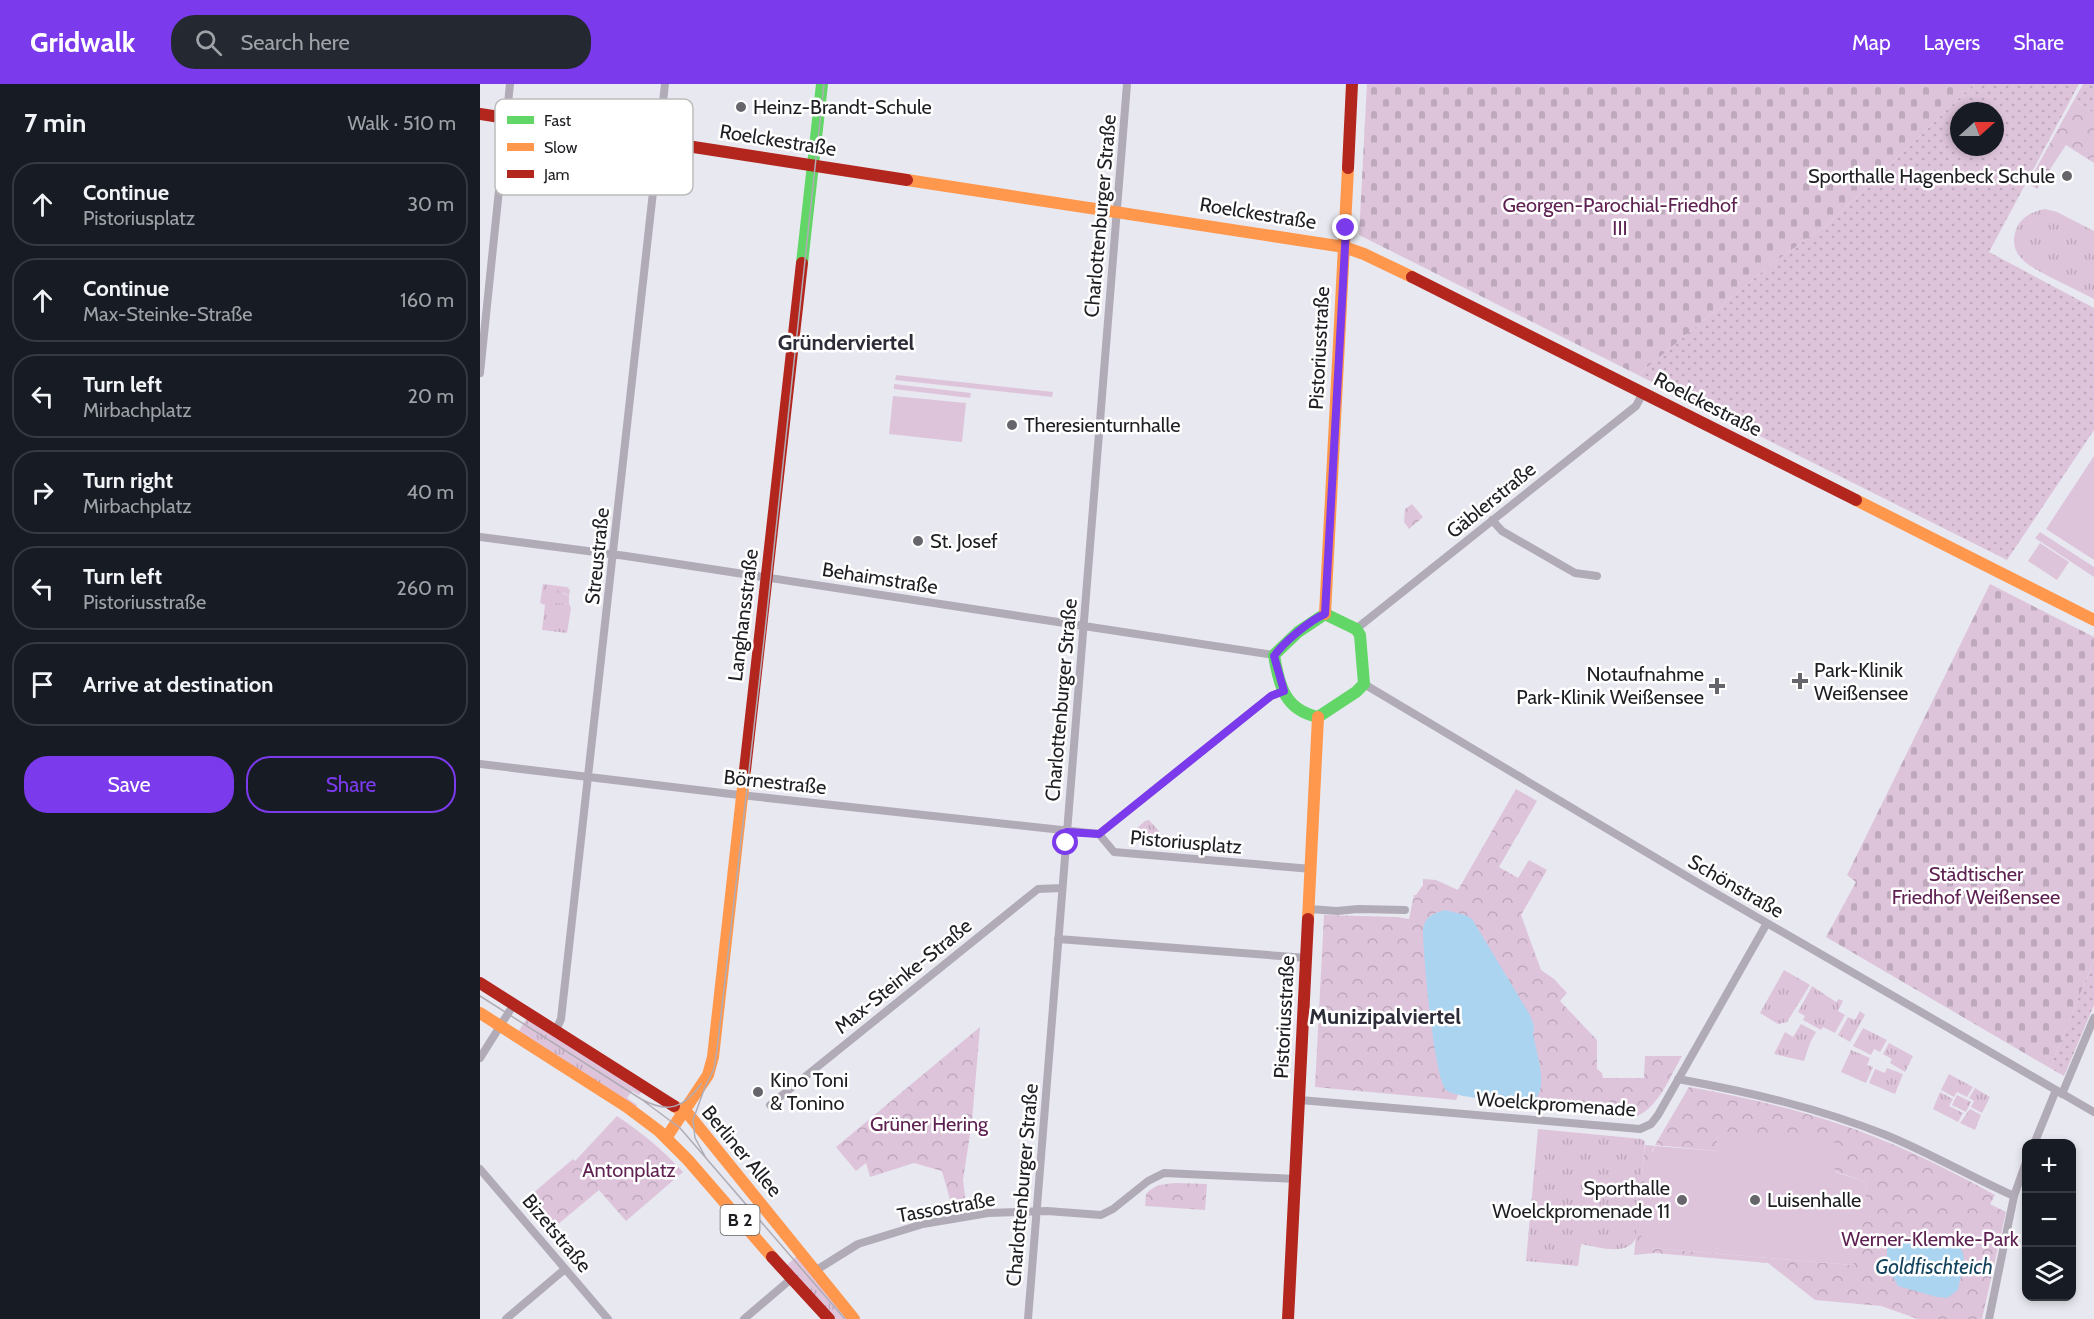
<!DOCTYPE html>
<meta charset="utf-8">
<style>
:root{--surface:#171b24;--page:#242831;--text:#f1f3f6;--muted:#9ea1a6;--line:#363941;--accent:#7c3aed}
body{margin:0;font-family:Cabin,sans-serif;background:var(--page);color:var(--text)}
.controls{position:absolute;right:18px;bottom:18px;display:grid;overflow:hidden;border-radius:12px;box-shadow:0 3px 9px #0003}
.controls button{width:54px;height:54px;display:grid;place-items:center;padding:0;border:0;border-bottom:2px solid var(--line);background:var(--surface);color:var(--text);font:30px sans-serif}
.compass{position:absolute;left:1470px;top:18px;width:54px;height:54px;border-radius:50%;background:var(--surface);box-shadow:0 3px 9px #0003;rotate:69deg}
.stop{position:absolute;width:18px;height:18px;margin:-14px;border:4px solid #7c3aed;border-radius:50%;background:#fff}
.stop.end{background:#7c3aed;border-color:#fff;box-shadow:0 2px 6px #0008}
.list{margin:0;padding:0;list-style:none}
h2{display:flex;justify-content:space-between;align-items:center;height:78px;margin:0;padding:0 24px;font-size:26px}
h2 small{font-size:20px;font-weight:400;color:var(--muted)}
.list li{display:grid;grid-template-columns:39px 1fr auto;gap:18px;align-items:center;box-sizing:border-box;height:84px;margin:0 12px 12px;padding:0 12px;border:2px solid var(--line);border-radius:24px}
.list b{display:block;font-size:22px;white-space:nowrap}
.list p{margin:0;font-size:20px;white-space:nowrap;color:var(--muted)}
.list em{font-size:20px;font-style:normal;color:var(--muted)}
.actions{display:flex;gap:12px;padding:18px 24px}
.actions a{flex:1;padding:14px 0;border:2px solid var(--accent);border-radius:24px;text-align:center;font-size:21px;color:var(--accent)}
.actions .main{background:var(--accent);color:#fff}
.icon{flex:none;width:33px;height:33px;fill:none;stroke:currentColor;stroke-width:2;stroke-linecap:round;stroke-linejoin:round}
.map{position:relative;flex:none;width:1614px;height:1235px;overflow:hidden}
header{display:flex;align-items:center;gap:36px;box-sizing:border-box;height:84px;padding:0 30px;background:var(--accent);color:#fff}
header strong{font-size:28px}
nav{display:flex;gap:33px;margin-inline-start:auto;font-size:21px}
.search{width:420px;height:54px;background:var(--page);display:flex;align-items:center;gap:15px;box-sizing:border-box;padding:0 21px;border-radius:24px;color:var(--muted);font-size:22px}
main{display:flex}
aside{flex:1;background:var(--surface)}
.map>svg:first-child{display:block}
</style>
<header>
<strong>Gridwalk</strong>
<div class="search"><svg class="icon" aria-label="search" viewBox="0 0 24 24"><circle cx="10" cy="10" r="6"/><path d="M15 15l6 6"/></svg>Search here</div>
<nav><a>Map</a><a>Layers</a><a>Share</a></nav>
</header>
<main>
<aside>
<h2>7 min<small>Walk · 510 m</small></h2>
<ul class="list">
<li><svg class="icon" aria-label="ahead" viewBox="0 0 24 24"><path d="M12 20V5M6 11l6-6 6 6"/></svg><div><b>Continue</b><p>Pistoriusplatz</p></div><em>30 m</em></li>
<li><svg class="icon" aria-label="ahead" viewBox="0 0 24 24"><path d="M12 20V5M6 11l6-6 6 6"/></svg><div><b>Continue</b><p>Max-Steinke-Straße</p></div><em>160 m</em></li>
<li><svg class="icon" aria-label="left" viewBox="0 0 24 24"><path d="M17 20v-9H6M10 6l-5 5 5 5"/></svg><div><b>Turn left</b><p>Mirbachplatz</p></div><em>20 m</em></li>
<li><svg class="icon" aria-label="right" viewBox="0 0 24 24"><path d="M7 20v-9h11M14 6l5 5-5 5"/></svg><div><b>Turn right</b><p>Mirbachplatz</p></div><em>40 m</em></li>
<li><svg class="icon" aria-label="left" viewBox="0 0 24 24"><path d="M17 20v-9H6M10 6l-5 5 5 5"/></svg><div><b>Turn left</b><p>Pistoriusstraße</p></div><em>260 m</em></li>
<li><svg class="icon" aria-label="arrive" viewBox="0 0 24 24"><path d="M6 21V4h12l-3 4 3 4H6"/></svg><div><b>Arrive at destination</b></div></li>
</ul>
<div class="actions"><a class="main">Save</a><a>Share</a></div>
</aside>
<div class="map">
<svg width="1614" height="1235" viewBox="0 0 1614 1235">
<defs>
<pattern id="grass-tufts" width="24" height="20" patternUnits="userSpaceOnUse" patternTransform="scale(1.5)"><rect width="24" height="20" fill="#dec4db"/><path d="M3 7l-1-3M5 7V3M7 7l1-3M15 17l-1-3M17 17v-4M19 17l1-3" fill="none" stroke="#bea8bc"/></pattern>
<pattern id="cemetery-stones" width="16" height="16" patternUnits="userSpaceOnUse" patternTransform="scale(1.5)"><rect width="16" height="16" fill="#dec4db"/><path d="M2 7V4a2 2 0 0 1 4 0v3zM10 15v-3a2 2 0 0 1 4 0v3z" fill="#bea8bc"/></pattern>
<pattern id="park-crowns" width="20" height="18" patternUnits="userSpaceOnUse" patternTransform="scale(1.5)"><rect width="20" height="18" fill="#dec4db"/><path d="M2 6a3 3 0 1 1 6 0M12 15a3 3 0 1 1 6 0" fill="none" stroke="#bea8bc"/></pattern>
<pattern id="garden-dots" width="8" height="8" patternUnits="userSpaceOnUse" patternTransform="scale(1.5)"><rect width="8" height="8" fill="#dec4db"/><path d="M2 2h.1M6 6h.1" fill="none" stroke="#bea8bc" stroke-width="1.8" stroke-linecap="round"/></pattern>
</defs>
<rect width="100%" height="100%" fill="#e8e8f0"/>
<path fill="url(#grass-tufts)" d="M 1565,125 L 1577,128 L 1614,147 L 1614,215 C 1601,208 1588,202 1576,196 C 1555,185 1526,174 1536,146 C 1541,132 1552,128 1565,125 Z
M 63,500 L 87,503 L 90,506 L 89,512 L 83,508 L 84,520 L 89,520 L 91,524 L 87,549 L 62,546 L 65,521 L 60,519 Z
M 669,736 L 685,754 L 683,759 L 661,757 L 657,744 L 665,737 Z
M 1304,886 L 1330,901 L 1307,938 L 1298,940 L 1280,929 Z
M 1332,902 L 1356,918 L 1359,915 L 1363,917 L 1358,927 L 1365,931 L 1355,949 L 1343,943 L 1341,946 L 1323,936 L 1325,932 L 1318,928 Z
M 1380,927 L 1385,931 L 1370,958 L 1358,951 L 1368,933 L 1375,936 Z
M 47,934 L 162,1007 L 159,1011 L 152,1007 L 147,1014 L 157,1021 L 156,1023 L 38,948 Z
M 1321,940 L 1336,948 L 1330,959 L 1324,977 L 1294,970 L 1305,948 L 1313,953 Z
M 1383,944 L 1407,956 L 1400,968 L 1394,965 L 1391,971 L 1373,962 Z
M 1409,959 L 1433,972 L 1425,988 L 1410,979 L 1412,975 L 1403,970 Z
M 1371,966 L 1390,974 L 1387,981 L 1393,983 L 1386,999 L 1361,988 Z
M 1407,984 L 1423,990 L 1415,1010 L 1389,999 L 1395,985 L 1405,989 Z
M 1469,990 L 1493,1003 L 1487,1013 L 1477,1008 L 1474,1013 L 1461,1006 Z
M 1495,1004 L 1510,1013 L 1502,1029 L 1491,1023 L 1494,1017 L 1489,1014 Z
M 1460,1008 L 1473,1015 L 1469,1022 L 1483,1029 L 1478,1038 L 1453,1025 Z
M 1490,1025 L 1501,1031 L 1495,1046 L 1480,1039 Z
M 1058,1045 L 1162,1055 L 1165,1058 L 1157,1151 C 1150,1174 1119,1163 1101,1160 L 1098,1182 L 1046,1177 Z
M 318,1171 L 369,1235 L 355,1235 L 306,1182 Z"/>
<path fill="url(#cemetery-stones)" d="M 887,0 L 1494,0 L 1347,141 L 1293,179 L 1158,291 L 879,151 Z
M 1510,500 L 1614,553 L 1614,876 L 1570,984 L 1346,853 L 1376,798 L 1367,791 Z"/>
<path fill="url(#park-crowns)" d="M 1594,16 L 1614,29 L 1614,79 L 1586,61 L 1557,105 L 1548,99 Z
M 932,420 L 943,433 L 929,445 L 924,438 L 925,425 Z
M 76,506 L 89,512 L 89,520 L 74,519 L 71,512 Z
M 1036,705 L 1057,717 L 1019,783 L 1038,794 L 1049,776 L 1067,786 L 1041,831 L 1061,886 L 1074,895 L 1087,909 L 1080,917 L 1117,956 L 1117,985 L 1122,989 L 1123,994 L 1164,994 L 1165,972 L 1202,972 C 1190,992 1179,1023 1157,1032 L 1046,1022 L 1047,1018 L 1044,1017 L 978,1011 L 976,1016 L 835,1003 L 844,831 L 917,833 L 929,835 L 934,811 L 936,811 L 943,801 L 943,795 L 956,796 L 978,806 Z
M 500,943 L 492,1037 L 483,1096 L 486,1121 L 472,1123 L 462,1087 L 434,1079 L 390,1093 L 386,1079 L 376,1087 L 356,1063 Z
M 1209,1003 C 1259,1012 1308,1023 1356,1039 C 1412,1057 1464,1083 1515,1111 L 1510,1120 L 1526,1128 L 1502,1235 L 1438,1235 L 1401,1222 L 1335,1216 L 1288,1179 L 1175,1169 L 1154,1171 L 1165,1061 L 1175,1062 L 1172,1067 L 1168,1162 L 1171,1164 L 1372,1181 L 1383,1133 L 1387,1098 L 1238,1048 L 1237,1067 L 1175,1061 Z
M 1477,1011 L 1491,1018 L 1486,1028 L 1472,1021 Z
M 137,1032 C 161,1048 183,1066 203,1088 L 146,1137 L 119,1106 L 71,1146 L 45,1116 L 93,1075 L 95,1077 Z
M 695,1099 L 727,1100 L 725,1126 L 665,1122 L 666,1110 C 674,1101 682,1100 695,1099 Z"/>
<path fill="url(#garden-dots)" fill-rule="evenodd" d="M 1494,0 L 1599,0 L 1509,168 L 1614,224 L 1614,346 L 1527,476 L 1158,291 L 1293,179 L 1347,141 ZM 1479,27 L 1515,27 L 1515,63 L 1479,63 Z
M 1603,0 L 1614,0 L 1614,29 L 1594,16 Z
M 1614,876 L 1614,921 L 1584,992 L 1570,984 Z"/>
<path fill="#dec4db" d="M 416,291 L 573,308 L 572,313 L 415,296 Z
M 414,300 L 491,309 L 490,314 L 414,305 Z
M 413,312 L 486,319 L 482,358 L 409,350 Z
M 1614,372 L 1614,476 L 1566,445 Z
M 1560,448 L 1614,483 L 1614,493 L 1555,454 Z
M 1560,459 L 1589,478 L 1577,496 L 1548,477 Z
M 1238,1047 L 1358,1059 L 1355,1088 L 1387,1098 L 1380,1173 L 1372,1181 L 1171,1164 L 1165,1160 L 1161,1152 L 1169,1076 L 1175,1062 L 1237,1067 Z"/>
<path fill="#abd4f1" d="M 965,826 L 985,831 L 992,835 L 1050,931 L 1054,942 L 1053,950 C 1056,967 1068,1001 1056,1014 C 1050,1015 1044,1018 1038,1018 C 1026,1018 973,1013 966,1006 C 954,994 943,869 943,847 C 944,833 952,830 965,826 Z
M 1467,1153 C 1494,1167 1481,1184 1478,1206 L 1467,1214 L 1457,1213 L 1418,1202 C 1409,1187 1403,1171 1410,1155 L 1435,1157 Z"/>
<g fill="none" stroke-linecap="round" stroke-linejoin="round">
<path stroke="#b1abb7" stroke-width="8" d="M 0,289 L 30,0
M 1012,436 L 1022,447 L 1095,489 L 1117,492
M 0,453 L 146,472 L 794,571
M 876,545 L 1156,322 L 1163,309
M 884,600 L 1223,802 L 1614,1028
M 0,680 L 251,710 L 619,750 L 634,768 L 832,785
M 619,750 L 791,612 L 804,607
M 829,825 L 857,827 L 878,825 L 925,826
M 578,855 L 827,874
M 76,946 L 81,935 L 185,0
M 0,974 L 34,920
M 1198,995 C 1269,1008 1339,1024 1406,1051 C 1450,1069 1491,1093 1534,1112
M 1582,1010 L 1614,934
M 820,1016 L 1160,1045 L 1171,1040 L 1178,1031 L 1287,839
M 290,1021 L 558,805 L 582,804
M 1554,1060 L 1576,1006
M 0,1085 L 128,1235
M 335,1187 L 378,1160 L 443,1140 L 508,1129 L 567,1127 L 621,1131 L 633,1125 L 668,1097 L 684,1089 L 816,1095
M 26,1235 L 85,1185
M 264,1235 L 311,1195
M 548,1235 L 647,0
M 1509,1235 L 1534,1112 L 1546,1078"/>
<path stroke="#63d668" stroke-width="12" d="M 322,179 L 342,0
M 845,530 L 876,545 L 880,551 L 884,600 L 876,608 L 838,633 C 805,626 799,602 794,571 L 818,548 Z"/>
<path stroke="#ff974d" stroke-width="12" d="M 427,96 L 864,163 L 884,170 L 932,193
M 1376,416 L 1614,536
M 845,530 L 868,84
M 828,835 L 838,633
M 0,929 L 147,1023 L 179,1047 L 208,1076 L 292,1173
M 194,1022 L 209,1031 L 374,1235
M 186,1054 L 228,991 L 233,973 L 265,686"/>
<path stroke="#b3261e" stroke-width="12" d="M 0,30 L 427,96
M 868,84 L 872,0
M 932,193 L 1376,416
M 265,686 L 322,179
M 0,899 L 194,1022
M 292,1173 L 349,1235
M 808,1235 L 828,835"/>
<path stroke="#b0acb5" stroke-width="1.5" d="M 0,912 L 161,1015 L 200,1044 L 365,1235
M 161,1015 C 188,1030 204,1024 221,1000
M 226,1074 L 215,1054 L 213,1036 L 225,1003 L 234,985 L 237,966 L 285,547 L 344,0"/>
</g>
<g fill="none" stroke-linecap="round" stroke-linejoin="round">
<path stroke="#7c3aed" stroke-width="8" d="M 586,759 L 587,748 L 619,750 L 791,612 L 804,607 L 794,572 C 804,558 830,536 845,530 L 866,144"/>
</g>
<g fill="#65656b" stroke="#fff" stroke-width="2">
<circle cx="261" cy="23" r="6"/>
<circle cx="1587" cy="92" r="6"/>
<circle cx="532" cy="341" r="6"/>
<circle cx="438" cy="457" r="6"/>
<path d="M1317 588h6v6h6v6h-6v6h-6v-6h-6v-6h6z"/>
<path d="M1234 593h6v6h6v6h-6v6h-6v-6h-6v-6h6z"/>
<circle cx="278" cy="1008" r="6"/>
<circle cx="1202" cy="1116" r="6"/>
<circle cx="1275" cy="1116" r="6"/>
</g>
<g text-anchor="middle" stroke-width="5" stroke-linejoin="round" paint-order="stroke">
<rect fill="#fff" stroke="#626265" stroke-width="1.5" x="240.5" y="1121" width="39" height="30" rx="4.5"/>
<g font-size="18" font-weight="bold" fill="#1e1e23">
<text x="260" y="1142">B 2</text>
</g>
<g font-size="20" fill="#1e1e23" stroke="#fff" text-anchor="start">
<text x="273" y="30">Heinz-Brandt-Schule</text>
<text x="1575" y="99" text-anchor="end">Sporthalle Hagenbeck Schule</text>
<text x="544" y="348">Theresienturnhalle</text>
<text x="450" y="464">St. Josef</text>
<text x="1334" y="593">Park-Klinik<tspan x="1334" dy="23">Weißensee</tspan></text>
<text x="1224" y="597" text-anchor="end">Notaufnahme<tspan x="1224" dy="23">Park-Klinik Weißensee</tspan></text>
<text x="290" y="1003">Kino Toni<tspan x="290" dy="23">&amp; Tonino</tspan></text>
<text x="1190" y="1111" text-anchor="end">Sporthalle<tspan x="1190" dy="23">Woelckpromenade 11</tspan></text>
<text x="1287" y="1123">Luisenhalle</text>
</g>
<g font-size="20" fill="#1e1e23" stroke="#fff">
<text transform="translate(298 56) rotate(9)" y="7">Roelckestraße</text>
<text transform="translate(778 129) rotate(9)" y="7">Roelckestraße</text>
<text transform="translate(620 132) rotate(-85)" y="7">Charlottenburger Straße</text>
<text transform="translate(839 264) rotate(-87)" y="7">Pistoriusstraße</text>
<text transform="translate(1228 320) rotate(27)" y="7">Roelckestraße</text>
<text transform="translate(1011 416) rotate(-39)" y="7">Gäblerstraße</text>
<text transform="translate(117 472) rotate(-84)" y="7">Streustraße</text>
<text transform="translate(400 494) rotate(9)" y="7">Behaimstraße</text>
<text transform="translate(263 531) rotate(-83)" y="7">Langhansstraße</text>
<text transform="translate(581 616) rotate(-85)" y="7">Charlottenburger Straße</text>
<text transform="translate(295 698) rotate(6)" y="7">Börnestraße</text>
<text transform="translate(706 758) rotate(5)" y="7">Pistoriusplatz</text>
<text transform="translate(1256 802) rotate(30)" y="7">Schönstraße</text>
<text transform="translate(423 892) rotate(-39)" y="7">Max-Steinke-Straße</text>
<text transform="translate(804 933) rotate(-87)" y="7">Pistoriusstraße</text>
<text transform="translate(1076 1020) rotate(4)" y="7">Woelckpromenade</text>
<text transform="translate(262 1067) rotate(50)" y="7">Berliner Allee</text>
<text transform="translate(542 1101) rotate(-85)" y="7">Charlottenburger Straße</text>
<text transform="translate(466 1123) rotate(-10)" y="7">Tassostraße</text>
<text transform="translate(77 1149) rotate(50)" y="7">Bizetstraße</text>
</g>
<g font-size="20" fill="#5e2152" stroke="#fff">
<text x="1140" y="128">Georgen-Parochial-Friedhof<tspan x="1140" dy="23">III</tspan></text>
<text x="1496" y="797">Städtischer<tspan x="1496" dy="23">Friedhof Weißensee</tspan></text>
<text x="449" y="1047">Grüner Hering</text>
<text x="149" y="1093">Antonplatz</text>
<text x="1450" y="1162">Werner-Klemke-Park</text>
</g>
<g font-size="21" font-style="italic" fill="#16445e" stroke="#fff">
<text x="1454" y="1190">Goldfischteich</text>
</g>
<g font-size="22" font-weight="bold" fill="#2d2d39" stroke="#fff">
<text x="366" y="266">Gründerviertel</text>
<text x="905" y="940">Munizipalviertel</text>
</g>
</g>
<rect x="15" y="15" width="198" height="96" rx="9" fill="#fff" stroke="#bcbcbd" stroke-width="1.5"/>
<rect x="27" y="32" width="27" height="8" fill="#63d668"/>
<rect x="27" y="59" width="27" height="8" fill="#ff974d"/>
<rect x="27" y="86" width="27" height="8" fill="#b3261e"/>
<g font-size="16" fill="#1e1e23">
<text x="64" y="42">Fast</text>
<text x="64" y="69">Slow</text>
<text x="64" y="96">Jam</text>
</g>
</svg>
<div class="controls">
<button>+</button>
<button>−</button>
<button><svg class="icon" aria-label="layers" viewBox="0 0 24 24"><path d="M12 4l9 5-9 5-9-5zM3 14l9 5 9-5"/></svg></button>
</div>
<svg class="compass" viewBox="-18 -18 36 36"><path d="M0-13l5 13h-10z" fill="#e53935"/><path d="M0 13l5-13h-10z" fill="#9ea1a6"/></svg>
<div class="stop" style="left:586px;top:759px"></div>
<div class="stop end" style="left:866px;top:144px"></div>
</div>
</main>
